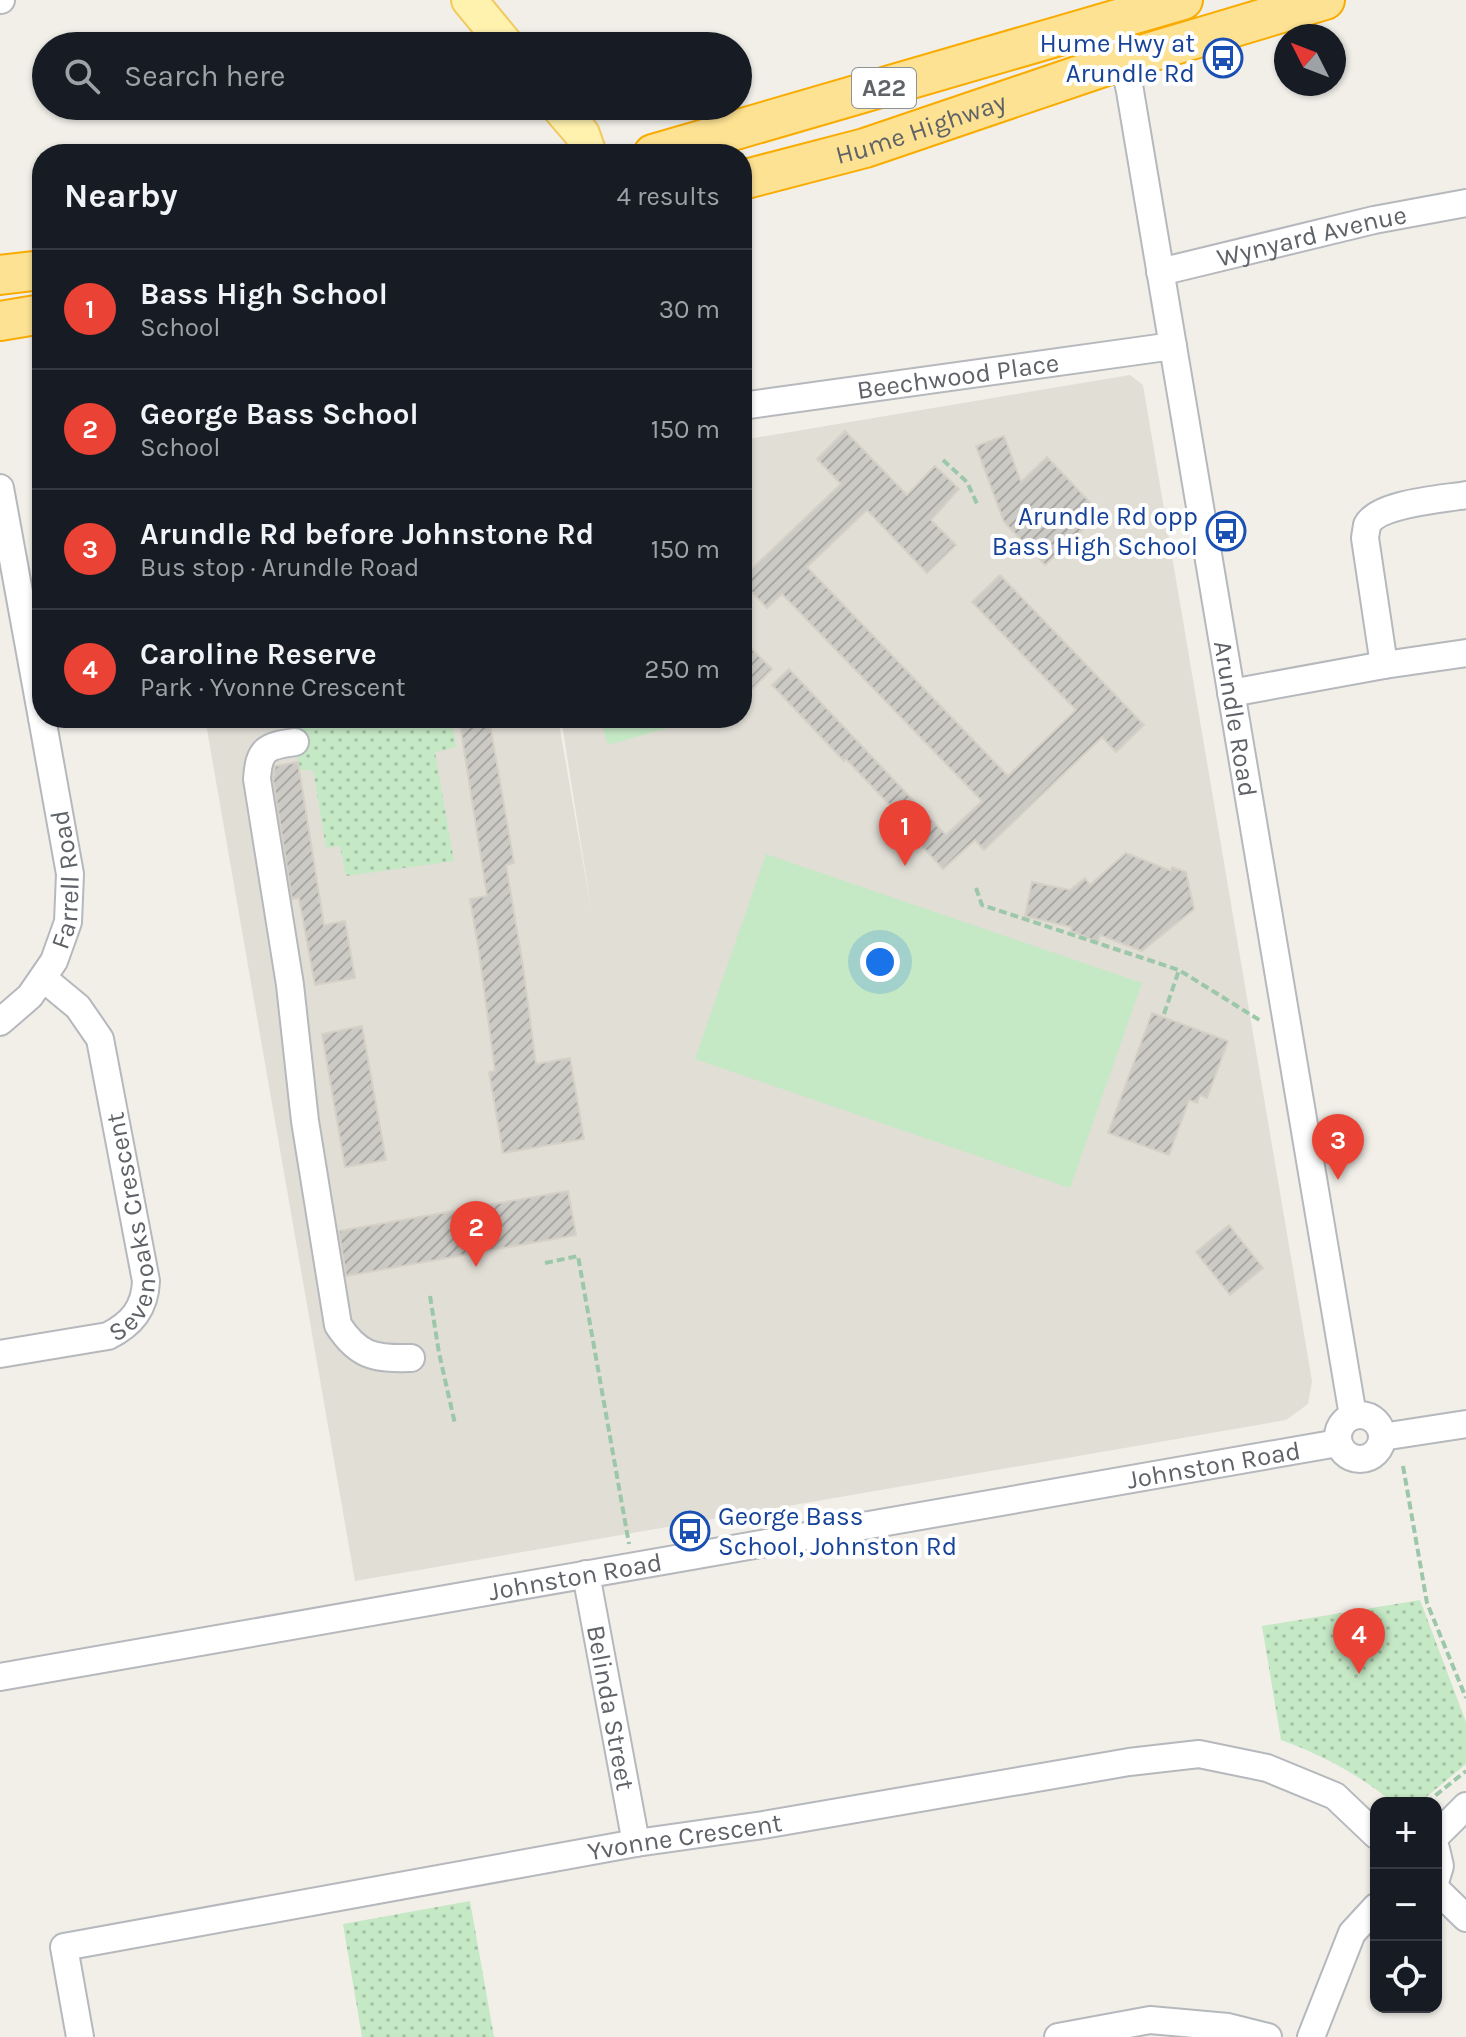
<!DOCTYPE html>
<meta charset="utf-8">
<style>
:root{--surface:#171b24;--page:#20242c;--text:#f1f3f6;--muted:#9ea1a6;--line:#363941;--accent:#ea4335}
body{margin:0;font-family:Karla,sans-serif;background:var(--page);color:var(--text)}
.controls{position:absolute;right:24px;bottom:24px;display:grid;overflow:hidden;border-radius:16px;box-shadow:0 2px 6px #0004}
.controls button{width:72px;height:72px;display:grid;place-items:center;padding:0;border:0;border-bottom:2px solid var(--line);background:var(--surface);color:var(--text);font:40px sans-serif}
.compass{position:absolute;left:1274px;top:24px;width:72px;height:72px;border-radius:50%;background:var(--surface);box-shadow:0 2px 6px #0004;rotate:312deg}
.you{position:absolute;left:880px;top:962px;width:28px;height:28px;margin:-20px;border:6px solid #fff;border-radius:50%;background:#1a73e8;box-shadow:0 0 0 12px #1a73e833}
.badge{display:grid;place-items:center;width:52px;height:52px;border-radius:50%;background:var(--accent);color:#fff;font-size:26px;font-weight:700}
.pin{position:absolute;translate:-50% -66px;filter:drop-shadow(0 2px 4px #0008)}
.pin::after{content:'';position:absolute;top:42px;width:28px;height:24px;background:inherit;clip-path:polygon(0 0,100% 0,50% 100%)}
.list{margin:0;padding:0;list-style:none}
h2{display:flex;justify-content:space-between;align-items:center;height:104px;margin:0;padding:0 32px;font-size:34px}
h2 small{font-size:26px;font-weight:400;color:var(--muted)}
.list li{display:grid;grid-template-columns:52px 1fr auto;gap:24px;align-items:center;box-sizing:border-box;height:120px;padding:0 32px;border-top:2px solid var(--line)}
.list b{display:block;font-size:30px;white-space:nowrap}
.list p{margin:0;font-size:26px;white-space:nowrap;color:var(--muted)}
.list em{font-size:26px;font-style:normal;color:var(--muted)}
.icon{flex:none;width:44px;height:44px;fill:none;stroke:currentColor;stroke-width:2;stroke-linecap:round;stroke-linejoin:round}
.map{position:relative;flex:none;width:1466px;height:2037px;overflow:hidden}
.search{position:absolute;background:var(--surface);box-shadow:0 2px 6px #0004;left:32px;top:32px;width:720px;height:88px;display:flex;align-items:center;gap:20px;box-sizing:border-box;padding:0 28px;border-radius:44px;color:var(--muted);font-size:30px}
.panel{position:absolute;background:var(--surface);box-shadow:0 2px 6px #0004;left:32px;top:144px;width:720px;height:584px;border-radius:32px}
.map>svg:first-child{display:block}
</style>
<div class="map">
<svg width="1466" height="2037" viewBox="0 0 1466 2037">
<defs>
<pattern id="grass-dots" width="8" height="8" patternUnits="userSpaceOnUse" patternTransform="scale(2)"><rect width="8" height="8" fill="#c5e8c5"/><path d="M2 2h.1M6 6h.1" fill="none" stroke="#a3c0a4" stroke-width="1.8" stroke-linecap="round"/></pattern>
<pattern id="building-hatch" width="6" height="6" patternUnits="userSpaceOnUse" patternTransform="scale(2)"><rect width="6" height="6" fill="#cccac5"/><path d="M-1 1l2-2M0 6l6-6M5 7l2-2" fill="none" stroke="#a9a8a4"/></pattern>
</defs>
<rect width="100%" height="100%" fill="#f1efe8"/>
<path fill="#e1ded6" d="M 1130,375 L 1143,385 L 1312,1381 L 1308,1404 L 1286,1420 L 355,1581 L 205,718 L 558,718 L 592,914 L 561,718 L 742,718 L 742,440 Z"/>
<path fill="url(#grass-dots)" d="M 345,718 L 459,718 L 460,723 L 453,726 L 456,747 L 435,752 L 454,861 L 346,876 L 340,846 L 326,848 L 313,770 L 300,770 L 292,728 Z
M 1420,1600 L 1466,1722 L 1466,1764 L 1419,1803 L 1393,1803 C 1359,1774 1322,1755 1281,1740 L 1262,1626 Z
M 470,1901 L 494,2037 L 362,2037 L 343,1924 Z"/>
<path fill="#c5e8c5" d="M 600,718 L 703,718 L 608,745 Z
M 766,854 L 1142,983 L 1070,1188 L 695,1059 Z"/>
<path fill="url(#building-hatch)" stroke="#d6d1c6" stroke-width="2" d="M 845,431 L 907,495 L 935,466 L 959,489 L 931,520 L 956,545 L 927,573 L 867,510 L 807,567 L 1008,776 L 1076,710 L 972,602 L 1000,575 L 1144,725 L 1116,752 L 1102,737 L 984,850 L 975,840 L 943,869 L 916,840 L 908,848 L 889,829 L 901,817 L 846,759 L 844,761 L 772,685 L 789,669 L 946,835 L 982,801 L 782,594 L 767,608 L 742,582 L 742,578 L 841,484 L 817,459 Z
M 1004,436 L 1021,482 L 1047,457 L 1100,513 L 1045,565 L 1004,522 L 976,446 Z
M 742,639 L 772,669 L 742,699 Z
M 459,718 L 489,718 L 514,863 L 506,865 L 523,966 L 536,1064 L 570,1058 L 584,1139 L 503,1153 L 489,1072 L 495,1071 L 480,959 L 470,899 L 487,896 Z
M 298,762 L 324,925 L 345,921 L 355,978 L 315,985 L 299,898 L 292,899 L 273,779 L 275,766 Z
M 1126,853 L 1171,871 L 1172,867 L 1186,872 L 1194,909 L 1142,951 L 1100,935 L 1098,942 L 1071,931 L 1071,927 L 1025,916 L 1032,882 L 1070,890 L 1085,878 L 1090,885 Z
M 1152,1013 L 1228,1041 L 1207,1098 L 1200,1095 L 1197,1103 L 1189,1100 L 1169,1155 L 1108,1133 Z
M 362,1026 L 386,1160 L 345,1167 L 322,1034 Z
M 568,1191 L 576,1235 L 346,1276 L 339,1231 Z
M 1229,1225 L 1263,1268 L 1230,1295 L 1196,1252 Z"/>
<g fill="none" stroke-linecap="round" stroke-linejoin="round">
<g stroke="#b5b8bc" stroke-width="30">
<g id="minor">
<path d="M 0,0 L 1,0"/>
<path id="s1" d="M 1115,21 L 1130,91 L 1353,1416"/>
<path id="s2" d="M 1160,272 L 1374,220 L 1466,203"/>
<path id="s3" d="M 742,406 L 1173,346"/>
<path d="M 0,488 L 42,718"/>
<path d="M 1384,665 L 1365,538 C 1365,537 1367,526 1367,525 C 1378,503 1443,499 1466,495"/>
<path d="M 1231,693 L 1384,665 L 1466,653"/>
<path d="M 295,742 C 266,746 259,749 257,779 L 290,985 L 305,1121 L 338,1325 C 358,1356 374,1359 411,1358"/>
<path id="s4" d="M 0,1022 L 30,996 L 54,961 L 68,922 L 70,874 L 42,718"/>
<path id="s5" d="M 0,1354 L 108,1336 C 132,1324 145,1308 146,1281 L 100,1039 L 78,1007 L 43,978"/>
<circle cx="1360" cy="1437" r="22"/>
<path d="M 1382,1437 L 1466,1424"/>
<path id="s6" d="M 586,1574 L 636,1843"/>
<path id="s7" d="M 0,1677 L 1338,1443"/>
<path d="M 1436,1836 L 1466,1806"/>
<path d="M 1436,1849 L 1440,1866 L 1436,1879"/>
<path d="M 1436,1889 L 1466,1918"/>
<path id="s8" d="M 80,2037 L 64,1947 L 636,1843 L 763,1825 L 1129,1762 L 1199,1754 L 1267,1768 L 1335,1796 L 1376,1835"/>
<path d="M 1058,2037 L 1150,2020 L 1228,2027 L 1268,2037"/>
<path d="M 1311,2037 L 1352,1933 L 1376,1907"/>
</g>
</g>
<g stroke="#f2c960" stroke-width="38">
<path id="major" d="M 469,0 L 507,46
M 558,106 L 582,134 L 589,154"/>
</g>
<g stroke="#f9ab00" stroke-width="42">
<g id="highway">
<path d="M 653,154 L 1183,0"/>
<path id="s9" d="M 742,180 L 865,148 L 1124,60 L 1325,0"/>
<path d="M 0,275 L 42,270"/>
<path d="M 0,321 L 42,314"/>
</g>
</g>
<path stroke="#9cc7a9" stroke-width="4" stroke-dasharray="8 4" stroke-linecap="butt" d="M 943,460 L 967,482 L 978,506
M 976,888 L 982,905 L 1179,970 L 1261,1021
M 1164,1014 L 1179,970
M 545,1263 L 578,1256 L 629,1544
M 430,1296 L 439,1353 L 455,1424
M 1403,1466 L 1427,1603 L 1466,1698
M 1426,1803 L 1466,1771"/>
<use href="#minor" stroke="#fff" stroke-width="26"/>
<use href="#major" stroke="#fff2af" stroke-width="34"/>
<use href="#highway" stroke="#fde293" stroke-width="38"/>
</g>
<defs>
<g id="bus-ring" transform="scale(2)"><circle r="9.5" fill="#fff" stroke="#1a4fb4" stroke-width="1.5"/><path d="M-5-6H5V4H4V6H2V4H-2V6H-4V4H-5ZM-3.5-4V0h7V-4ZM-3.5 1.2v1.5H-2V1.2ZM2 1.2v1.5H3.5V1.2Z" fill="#1a4fb4"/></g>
</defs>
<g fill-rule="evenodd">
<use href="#bus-ring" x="1223" y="58"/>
<use href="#bus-ring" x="1226" y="531"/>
<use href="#bus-ring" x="690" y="1531"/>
</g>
<g text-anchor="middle" stroke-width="8" stroke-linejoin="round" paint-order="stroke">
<rect fill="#fff" stroke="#8f9295" stroke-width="2" x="852" y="68" width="64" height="40" rx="6"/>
<g font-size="24" font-weight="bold" fill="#5f6368">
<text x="884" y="96">A22</text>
</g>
<g font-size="26" fill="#164399" stroke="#fff" text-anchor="end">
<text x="1195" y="52">Hume Hwy at<tspan x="1195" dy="30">Arundle Rd</tspan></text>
<text x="1198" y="525">Arundle Rd opp<tspan x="1198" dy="30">Bass High School</tspan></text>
<text x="718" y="1525" text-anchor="start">George Bass<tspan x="718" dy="30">School, Johnston Rd</tspan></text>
</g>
<g font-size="26" fill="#5f6368" stroke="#fff">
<text dy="9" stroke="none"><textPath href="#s9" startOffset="186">Hume Highway</textPath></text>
<text dy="9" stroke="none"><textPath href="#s2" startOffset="156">Wynyard Avenue</textPath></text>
<text dy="9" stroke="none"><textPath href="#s3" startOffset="218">Beechwood Place</textPath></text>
<text dy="9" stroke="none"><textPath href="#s1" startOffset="708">Arundle Road</textPath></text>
<text dy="9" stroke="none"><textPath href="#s4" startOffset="166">Farrell Road</textPath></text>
<text dy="9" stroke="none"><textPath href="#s5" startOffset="232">Sevenoaks Crescent</textPath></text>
<text dy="9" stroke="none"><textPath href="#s7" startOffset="1232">Johnston Road</textPath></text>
<text dy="9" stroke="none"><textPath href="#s7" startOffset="584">Johnston Road</textPath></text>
<text dy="9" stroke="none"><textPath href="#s6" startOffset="136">Belinda Street</textPath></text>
<text dy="9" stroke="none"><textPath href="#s8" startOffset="722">Yvonne Crescent</textPath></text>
</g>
</g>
</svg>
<div class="controls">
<button>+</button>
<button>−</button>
<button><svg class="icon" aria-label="locate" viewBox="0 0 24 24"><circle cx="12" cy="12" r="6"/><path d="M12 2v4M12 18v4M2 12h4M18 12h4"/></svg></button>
</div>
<svg class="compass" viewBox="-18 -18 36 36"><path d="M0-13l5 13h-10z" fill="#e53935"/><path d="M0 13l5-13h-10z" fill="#9ea1a6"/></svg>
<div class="you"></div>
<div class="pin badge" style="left:905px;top:866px">1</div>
<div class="pin badge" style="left:476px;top:1267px">2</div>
<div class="pin badge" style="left:1338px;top:1180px">3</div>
<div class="pin badge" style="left:1359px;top:1674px">4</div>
<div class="search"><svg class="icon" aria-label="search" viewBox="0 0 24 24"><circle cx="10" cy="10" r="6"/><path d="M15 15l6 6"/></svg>Search here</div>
<section class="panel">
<h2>Nearby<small>4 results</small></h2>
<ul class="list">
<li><span class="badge">1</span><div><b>Bass High School</b><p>School</p></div><em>30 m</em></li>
<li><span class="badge">2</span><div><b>George Bass School</b><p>School</p></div><em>150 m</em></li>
<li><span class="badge">3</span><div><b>Arundle Rd before Johnstone Rd</b><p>Bus stop · Arundle Road</p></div><em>150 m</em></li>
<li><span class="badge">4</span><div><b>Caroline Reserve</b><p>Park · Yvonne Crescent</p></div><em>250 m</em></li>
</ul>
</section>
</div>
